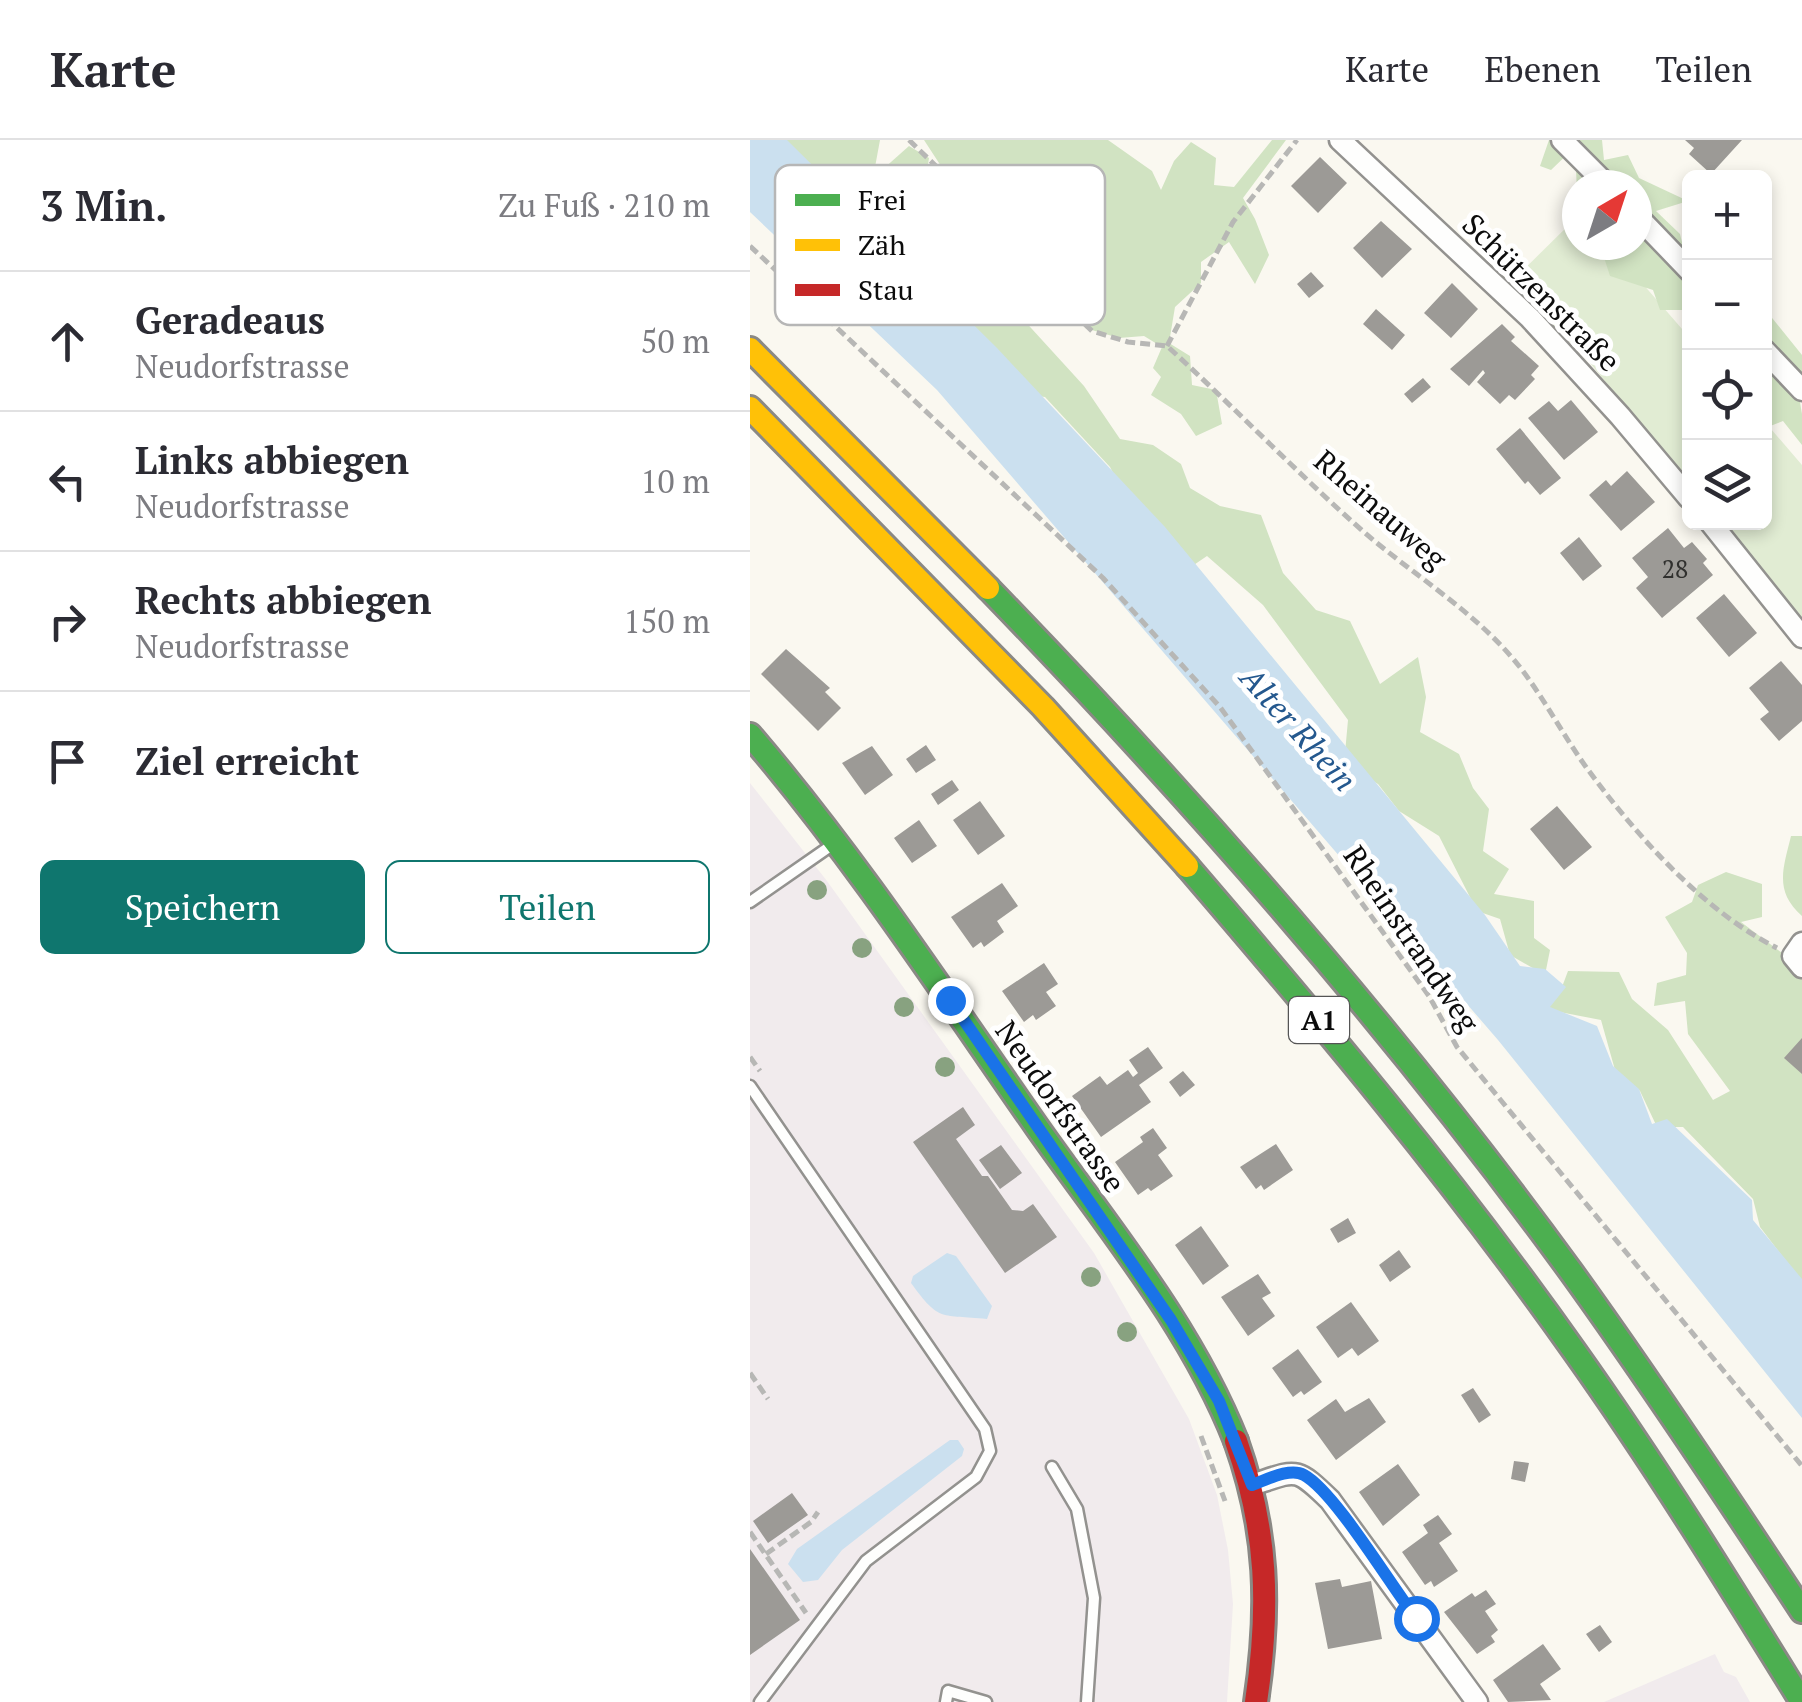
<!DOCTYPE html>
<html lang="de">
<meta charset="utf-8">
<style>
:root{--surface:#fff;--page:#f2f2f3;--text:#2b2b33;--muted:#7c7c81;--line:#e1e1e2;--accent:#0f766e}
body{margin:0;font-family:"PT Serif",serif;background:var(--page);color:var(--text)}
.controls{position:absolute;right:30px;top:30px;display:grid;overflow:hidden;border-radius:15px;box-shadow:0 5px 15px #0003}
.controls button{width:90px;height:90px;display:grid;place-items:center;padding:0;border:0;border-bottom:2px solid var(--line);background:var(--surface);color:var(--text);font:50px sans-serif}
.compass{position:absolute;left:812px;top:30px;width:90px;height:90px;border-radius:50%;background:var(--surface);box-shadow:0 5px 15px #0003;rotate:39deg}
.stop{position:absolute;width:30px;height:30px;margin:-22px;border:8px solid #1a73e8;border-radius:50%;background:#fff}
.stop.end{background:#1a73e8;border-color:#fff;box-shadow:0 2px 10px #0008}
.list{margin:0;padding:0;list-style:none}
h2{display:flex;justify-content:space-between;align-items:center;height:130px;margin:0;padding:0 40px;font-size:42px}
h2 small{font-size:32px;font-weight:400;color:var(--muted)}
.list li{display:grid;grid-template-columns:65px 1fr auto;gap:30px;align-items:center;box-sizing:border-box;height:140px;padding:0 40px;border-top:2px solid var(--line)}
.list b{display:block;font-size:38px;white-space:nowrap}
.list p{margin:0;font-size:32px;white-space:nowrap;color:var(--muted)}
.list em{font-size:32px;font-style:normal;color:var(--muted)}
.actions{display:flex;gap:20px;padding:30px 40px}
.actions a{flex:1;padding:22px 0;border:2px solid var(--accent);border-radius:15px;text-align:center;font-size:35px;color:var(--accent)}
.actions .main{background:var(--accent);color:#fff}
.icon{flex:none;width:55px;height:55px;fill:none;stroke:currentColor;stroke-width:2;stroke-linecap:round;stroke-linejoin:round}
.map{position:relative;flex:none;width:1052px;height:1562px;overflow:hidden}
header{display:flex;align-items:center;gap:60px;box-sizing:border-box;height:140px;padding:0 50px;background:var(--surface);border-bottom:2px solid var(--line)}
header strong{font-size:48px}
nav{display:flex;gap:55px;margin-inline-start:auto;font-size:35px}
main{display:flex}
aside{flex:1;background:var(--surface)}
.map>svg:first-child{display:block}
</style>
<header>
<strong>Karte</strong>
<nav><a>Karte</a><a>Ebenen</a><a>Teilen</a></nav>
</header>
<main>
<aside>
<h2>3 Min.<small>Zu Fuß · 210 m</small></h2>
<ul class="list">
<li><svg class="icon" aria-label="ahead" viewBox="0 0 24 24"><path d="M12 20V5M6 11l6-6 6 6"/></svg><div><b>Geradeaus</b><p>Neudorfstrasse</p></div><em>50 m</em></li>
<li><svg class="icon" aria-label="left" viewBox="0 0 24 24"><path d="M17 20v-9H6M10 6l-5 5 5 5"/></svg><div><b>Links abbiegen</b><p>Neudorfstrasse</p></div><em>10 m</em></li>
<li><svg class="icon" aria-label="right" viewBox="0 0 24 24"><path d="M7 20v-9h11M14 6l5 5-5 5"/></svg><div><b>Rechts abbiegen</b><p>Neudorfstrasse</p></div><em>150 m</em></li>
<li><svg class="icon" aria-label="arrive" viewBox="0 0 24 24"><path d="M6 21V4h12l-3 4 3 4H6"/></svg><div><b>Ziel erreicht</b></div></li>
</ul>
<div class="actions"><a class="main">Speichern</a><a>Teilen</a></div>
</aside>
<div class="map">
<svg width="1052" height="1562" viewBox="0 0 1052 1562">
<rect width="100%" height="100%" fill="#faf8f0"/>
<path fill="#f1ebed" d="M 0,643 L 77,741 L 344,1113 L 439,1279 L 467,1355 L 478,1410 L 483,1464 L 477,1562 L 0,1562 Z
M 965,1514 L 974,1532 L 986,1537 L 1000,1562 L 854,1562 Z"/>
<path fill="#e1ecd3" d="M 827,77 L 827,105 L 859,105 L 939,197 L 939,343 L 835,217 L 761,142 Z
M 1015,282 L 1052,325 L 1052,478 L 973,383 L 1014,382 Z"/>
<path fill="#d1e3c2" d="M 17,0 L 130,0 L 123,38 L 159,6 L 179,18 L 175,44 L 244,93 L 242,112 L 254,135 L 270,126 L 279,148 L 250,154 L 334,246 L 370,299 L 403,305 L 431,324 L 440,348 L 470,366 L 511,375 L 533,433 L 566,470 L 600,481 L 630,544 L 668,517 L 676,557 L 670,592 L 709,614 L 723,648 L 739,669 L 733,711 L 759,729 L 744,754 L 784,761 L 784,798 L 800,810 L 795,835 L 760,815 L 750,779 L 727,771 L 689,696 L 649,671 L 628,644 L 594,624 L 598,580 L 513,465 L 457,416 L 432,433 L 379,365 L 360,327 L 295,257 L 264,253 L 180,183 L 185,141 L 152,136 Z
M 174,0 L 358,0 L 402,31 L 411,50 L 424,21 L 441,2 L 466,18 L 464,45 L 484,47 L 522,0 L 536,0 L 493,58 L 505,79 L 519,115 L 505,144 L 479,102 L 451,122 L 451,143 L 425,167 L 419,203 L 440,216 L 442,245 L 466,250 L 472,284 L 446,296 L 431,274 L 401,255 L 411,237 L 403,228 L 412,207 L 394,196 L 369,198 L 335,188 L 327,149 L 298,157 L 287,124 L 252,92 L 231,61 L 202,43 Z
M 799,0 L 852,0 L 854,20 L 878,15 L 889,38 L 938,61 L 906,71 L 930,94 L 938,127 L 939,183 L 936,170 L 910,170 L 903,150 L 860,136 L 850,105 L 887,105 L 887,45 L 827,45 L 827,52 L 825,7 L 801,30 L 790,26 Z
M 1014,168 L 1052,215 L 1052,234 L 1045,233 L 1052,274 L 1052,305 L 1033,281 L 1015,288 Z
M 1041,696 L 1052,696 L 1052,776 C 1024,751 1033,729 1041,696 Z
M 976,732 L 1012,744 L 1012,777 L 991,782 L 1052,828 L 1052,1142 L 1010,1087 L 1003,1059 L 933,987 L 907,987 L 890,951 L 865,930 L 851,880 L 794,869 L 812,847 L 818,831 L 869,832 L 882,859 L 918,890 L 963,960 L 980,951 L 938,894 L 935,861 L 904,866 L 907,843 L 936,835 L 937,813 L 915,777 L 942,762 L 948,745 Z"/>
<path fill="#cbe0ef" d="M 0,0 L 37,0 L 247,208 L 415,387 L 735,775 L 770,826 L 795,829 L 816,847 L 800,867 L 847,886 L 863,926 L 889,949 L 902,984 L 917,979 L 1002,1060 L 1003,1080 L 1052,1139 L 1052,1278 L 748,900 L 187,250 L 0,72 Z
M 197,1113 L 206,1116 L 242,1166 L 237,1179 C 191,1174 190,1183 161,1143 L 163,1136 Z
M 200,1300 L 208,1300 L 214,1309 L 212,1316 L 92,1410 L 68,1440 L 53,1442 L 38,1424 L 47,1409 Z"/>
<path fill="#9c9a96" d="M 935,0 L 992,0 L 961,34 L 939,14 L 944,8 Z
M 570,17 L 597,43 L 568,73 L 541,46 Z
M 631,81 L 662,109 L 632,138 L 603,108 Z
M 561,132 L 574,146 L 559,158 L 547,144 Z
M 702,143 L 728,169 L 701,198 L 674,173 Z
M 626,169 L 655,195 L 642,210 L 613,184 Z
M 752,184 L 765,197 L 761,201 L 789,226 L 781,235 L 785,239 L 765,260 L 759,255 L 750,264 L 727,242 L 735,233 L 733,230 L 719,246 L 700,229 Z
M 673,238 L 681,247 L 662,263 L 654,254 Z
M 821,260 L 848,292 L 814,320 L 778,278 L 799,261 L 808,271 Z
M 770,288 L 811,338 L 790,355 L 778,341 L 775,344 L 746,309 Z
M 877,331 L 905,362 L 871,391 L 839,355 L 856,340 L 861,346 Z
M 918,388 L 934,408 L 942,402 L 957,419 L 953,423 L 963,435 L 912,478 L 886,448 L 898,437 L 882,418 Z
M 829,397 L 852,426 L 833,441 L 810,413 Z
M 974,454 L 1007,493 L 979,517 L 946,478 Z
M 36,509 L 80,548 L 75,552 L 91,568 L 68,591 L 11,534 Z
M 1031,521 L 1052,545 L 1052,581 L 1029,601 L 1010,579 L 1019,572 L 999,548 Z
M 176,605 L 186,620 L 166,633 L 156,619 Z
M 122,606 L 143,635 L 115,655 L 92,623 Z
M 202,640 L 209,650 L 188,665 L 181,654 Z
M 230,661 L 255,696 L 228,715 L 203,680 Z
M 807,666 L 842,707 L 814,730 L 780,689 Z
M 169,680 L 187,706 L 162,723 L 144,698 Z
M 252,743 L 268,766 L 247,781 L 254,792 L 234,807 L 231,802 L 223,808 L 201,777 Z
M 294,823 L 308,844 L 296,852 L 306,866 L 286,880 L 283,875 L 274,882 L 252,851 Z
M 1052,898 L 1052,934 L 1034,918 Z
M 398,907 L 413,928 L 389,945 L 401,962 L 351,997 L 322,956 L 350,936 L 357,945 L 378,930 L 383,937 L 388,933 L 379,920 Z
M 433,931 L 445,945 L 430,957 L 419,942 Z
M 213,967 L 225,985 L 206,999 L 232,1036 L 238,1036 L 262,1070 L 273,1071 L 283,1064 L 307,1097 L 255,1133 L 163,1002 Z
M 403,988 L 417,1008 L 408,1015 L 423,1036 L 401,1051 L 398,1048 L 388,1055 L 365,1022 L 393,1002 L 390,997 Z
M 526,1004 L 543,1030 L 514,1050 L 511,1045 L 506,1049 L 490,1027 Z
M 251,1005 L 272,1033 L 250,1049 L 229,1020 Z
M 598,1078 L 606,1093 L 588,1103 L 580,1089 Z
M 451,1086 L 479,1126 L 453,1145 L 425,1105 Z
M 649,1110 L 661,1127 L 640,1142 L 629,1125 Z
M 508,1134 L 521,1153 L 512,1158 L 525,1176 L 498,1196 L 471,1157 Z
M 601,1162 L 629,1201 L 608,1216 L 602,1208 L 588,1218 L 566,1187 Z
M 548,1209 L 572,1242 L 554,1255 L 551,1251 L 543,1257 L 522,1228 Z
M 723,1248 L 741,1275 L 729,1283 L 711,1255 Z
M 619,1258 L 636,1282 L 586,1320 L 557,1280 L 586,1259 L 595,1272 Z
M 764,1321 L 779,1323 L 775,1342 L 761,1339 Z
M 648,1324 L 670,1355 L 633,1386 L 609,1352 Z
M 42,1353 L 58,1375 L 18,1403 L 3,1381 Z
M 688,1375 L 702,1394 L 689,1403 L 708,1431 L 684,1447 L 681,1441 L 675,1445 L 652,1412 L 678,1393 L 673,1385 Z
M 0,1409 L 50,1480 L 0,1515 Z
M 590,1439 L 592,1447 L 621,1441 L 632,1499 L 578,1509 L 565,1443 Z
M 736,1450 L 746,1464 L 735,1471 L 748,1490 L 741,1496 L 745,1502 L 727,1514 L 694,1472 L 722,1453 L 725,1457 Z
M 850,1485 L 862,1502 L 849,1512 L 836,1494 Z
M 793,1504 L 811,1529 L 790,1544 L 801,1560 L 758,1562 L 743,1540 Z"/>
<g fill="none" stroke-linecap="round" stroke-linejoin="round">
<g stroke="#93928f" stroke-width="15">
<path id="lane" d="M 0,762 L 82,705
M 0,946 L 235,1289 L 240,1311 L 226,1337 L 116,1421 L 10,1562
M 302,1327 L 327,1369 L 344,1458 L 337,1562
M 196,1562 L 198,1551 L 236,1562"/>
</g>
<g stroke="#93928f" stroke-width="25">
<path id="street" d="M 590,0 L 780,178 L 870,276 L 939,358
M 812,0 L 857,45
M 887,76 L 939,130
M 1014,210 L 1052,250
M 960,382 L 1052,497
M 1052,803 L 1043,816 L 1052,827
M 502,1345 C 547,1330 545,1326 580,1360 L 727,1562"/>
</g>
<g stroke="#8a8985" stroke-width="28">
<path id="fast" d="M 238,448 C 446,663 646,891 822,1133 C 902,1244 977,1357 1052,1471
M 0,595 C 106,719 194,854 287,987 C 358,1088 440,1185 486,1301
M 437,726 C 572,883 705,1042 825,1212 C 906,1326 979,1444 1052,1562"/>
</g>
<g stroke="#8a8985" stroke-width="28">
<path id="slow" d="M 0,209 L 238,448
M 0,268 L 293,567 L 437,726"/>
</g>
<g stroke="#8a8985" stroke-width="28">
<path id="jam" d="M 486,1301 C 518,1391 520,1468 506,1562"/>
</g>
<path stroke="#b7b7b5" stroke-width="5" stroke-dasharray="10 5" stroke-linecap="butt" d="M 159,0 L 257,95 L 295,146 L 342,191 L 378,202 L 417,206 C 484,267 547,333 615,393 C 666,437 727,473 769,526 C 794,558 813,595 836,627 C 885,694 953,771 1027,808
M 0,106 L 353,438 L 470,567 L 679,856 L 707,907 L 1052,1326
M 417,206 L 483,82 L 547,0
M 0,917 L 10,931
M 0,1233 L 18,1259
M 451,1296 L 475,1361
M 0,1392 L 56,1473
M 16,1414 L 61,1382 L 68,1372"/>
<use href="#lane" stroke="#fefefd" stroke-width="10"/>
<use href="#street" stroke="#fefefd" stroke-width="20"/>
<use href="#fast" stroke="#4caf50" stroke-width="22"/>
<use href="#slow" stroke="#ffc107" stroke-width="22"/>
<use href="#jam" stroke="#c62828" stroke-width="22"/>
</g>
<g fill="#88a280">
<circle cx="67" cy="750" r="10"/>
<circle cx="112" cy="808" r="10"/>
<circle cx="154" cy="867" r="10"/>
<circle cx="195" cy="927" r="10"/>
<circle cx="341" cy="1137" r="10"/>
<circle cx="377" cy="1192" r="10"/>
</g>
<g fill="none" stroke-linecap="round" stroke-linejoin="round">
<path stroke="#1a73e8" stroke-width="12" d="M 200,860 L 421,1180 L 469,1261 L 502,1345 C 516,1340 540,1327 554,1335 C 585,1352 641,1446 666,1478"/>
</g>
<g text-anchor="middle" stroke-width="10" stroke-linejoin="round" paint-order="stroke">
<g font-size="25" fill="#30302e">
<text x="925" y="438">28</text>
</g>
<rect fill="#fff" stroke="#555" stroke-width="2.5" x="539" y="857" width="60" height="46" rx="8"/>
<g font-size="28" font-weight="bold" fill="#0c0c0c">
<text x="569" y="890">A1</text>
</g>
<g font-size="30" fill="#0c0c0c" stroke="#fff">
<text transform="translate(791 153) rotate(45)" y="10">Schützenstraße</text>
<text transform="translate(630 370) rotate(41)" y="10">Rheinauweg</text>
<text transform="translate(661 799) rotate(56)" y="10">Rheinstrandweg</text>
<text transform="translate(310 967) rotate(55)" y="10">Neudorfstrasse</text>
</g>
<g font-size="32" font-style="italic" fill="#24588e" stroke="#fff">
<text transform="translate(548 589) rotate(48)" y="11">Alter Rhein</text>
</g>
</g>
<rect x="25" y="25" width="330" height="160" rx="15" fill="#fff" stroke="#b6b6b6" stroke-width="2.5"/>
<rect x="45" y="54" width="45" height="12" fill="#4caf50"/>
<rect x="45" y="99" width="45" height="12" fill="#ffc107"/>
<rect x="45" y="144" width="45" height="12" fill="#c62828"/>
<g font-size="28" fill="#0c0c0c">
<text x="108" y="70">Frei</text>
<text x="108" y="115">Zäh</text>
<text x="108" y="160">Stau</text>
</g>
</svg>
<div class="controls">
<button>+</button>
<button>−</button>
<button><svg class="icon" aria-label="locate" viewBox="0 0 24 24"><circle cx="12" cy="12" r="6"/><path d="M12 2v4M12 18v4M2 12h4M18 12h4"/></svg></button>
<button><svg class="icon" aria-label="layers" viewBox="0 0 24 24"><path d="M12 4l9 5-9 5-9-5zM3 14l9 5 9-5"/></svg></button>
</div>
<svg class="compass" viewBox="-18 -18 36 36"><path d="M0-13l5 13h-10z" fill="#e53935"/><path d="M0 13l5-13h-10z" fill="#7c7c81"/></svg>
<div class="stop" style="left:666px;top:1478px"></div>
<div class="stop end" style="left:200px;top:860px"></div>
</div>
</main>
